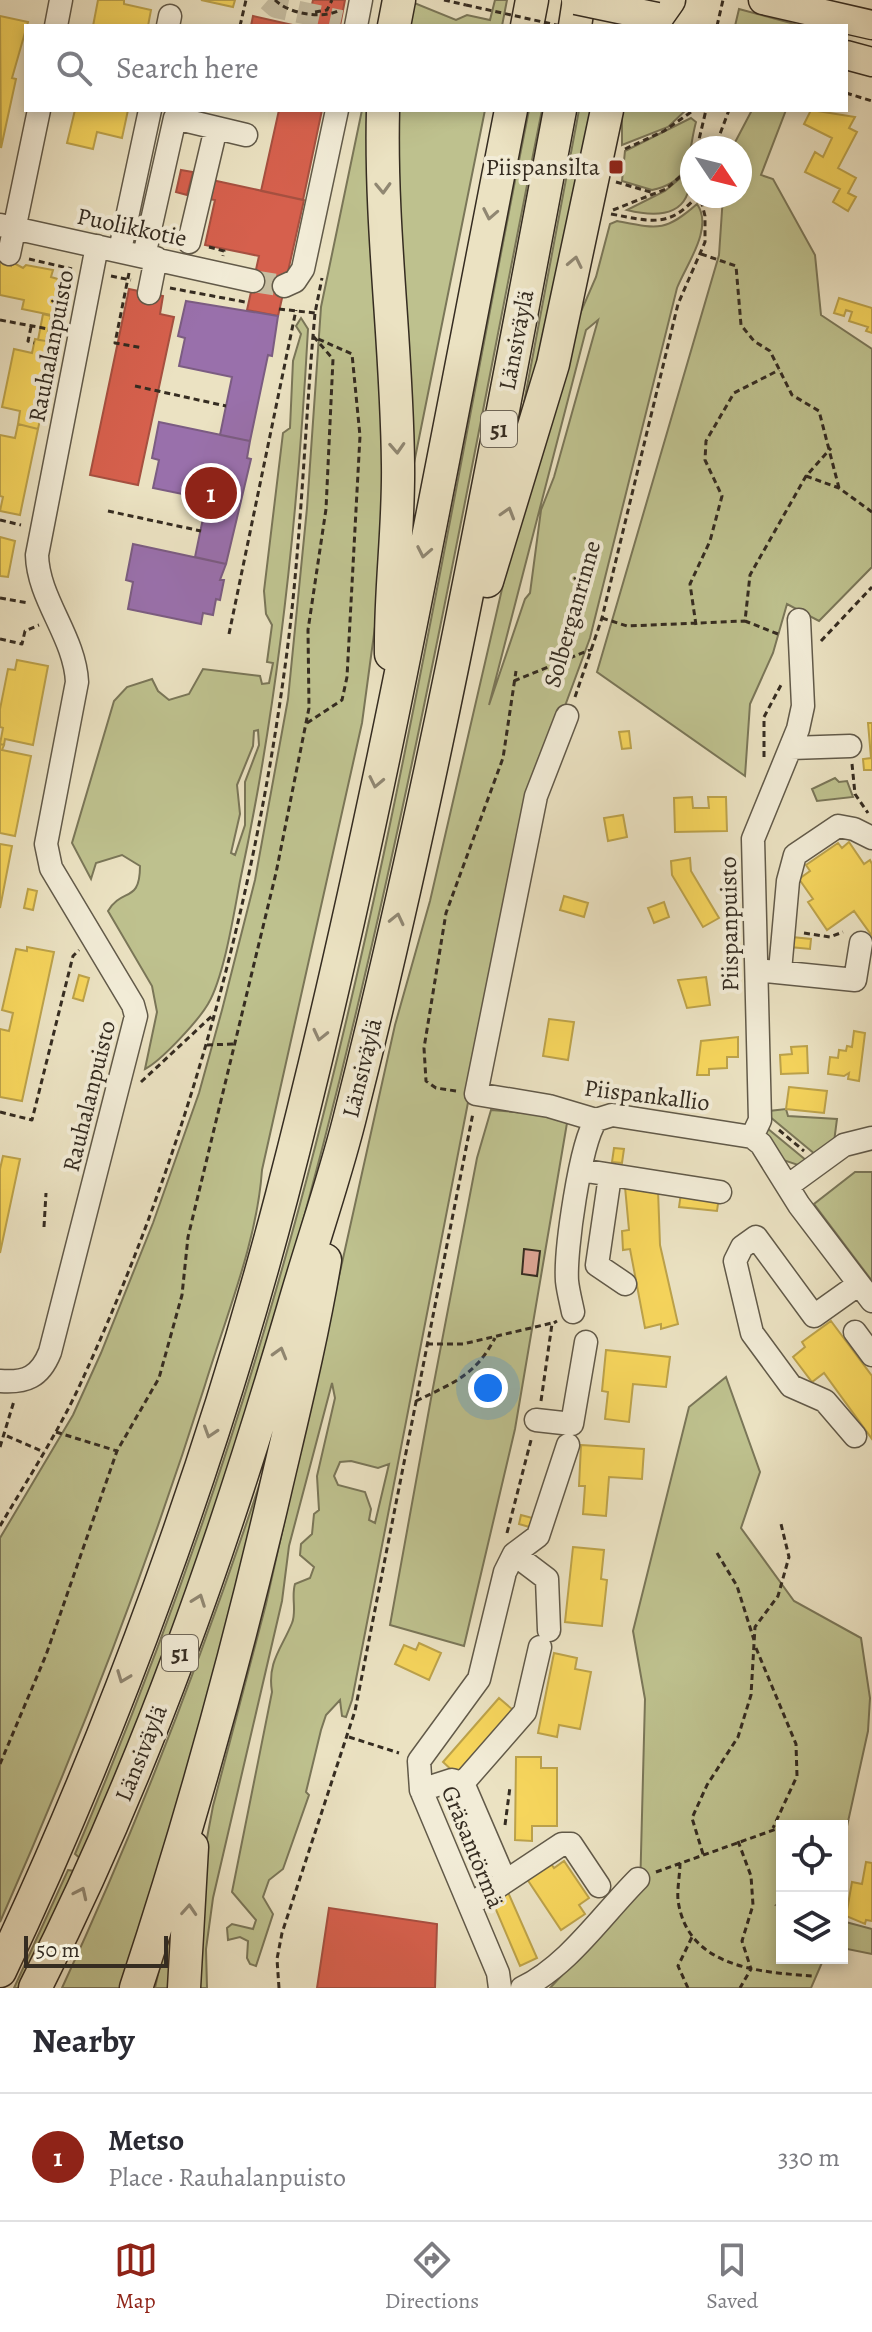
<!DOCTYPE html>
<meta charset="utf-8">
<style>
:root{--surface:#fff;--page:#f2f2f3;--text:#2b2b33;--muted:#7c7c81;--line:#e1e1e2;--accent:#8f2418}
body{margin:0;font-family:Alegreya,serif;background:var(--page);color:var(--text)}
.controls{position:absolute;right:24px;bottom:24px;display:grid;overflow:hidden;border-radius:0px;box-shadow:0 4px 12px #0003}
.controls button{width:72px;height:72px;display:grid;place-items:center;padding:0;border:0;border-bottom:2px solid var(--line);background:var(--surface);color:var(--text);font:40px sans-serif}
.compass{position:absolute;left:680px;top:136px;width:72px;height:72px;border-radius:50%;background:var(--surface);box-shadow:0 4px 12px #0003;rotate:125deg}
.scale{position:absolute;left:24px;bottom:20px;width:144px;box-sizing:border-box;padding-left:8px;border:4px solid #352c21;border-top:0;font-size:22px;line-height:28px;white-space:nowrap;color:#352c21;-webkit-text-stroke:6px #f2ecd7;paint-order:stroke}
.you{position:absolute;left:488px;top:1388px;width:28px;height:28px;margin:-20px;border:6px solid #fff;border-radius:50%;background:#1a73e8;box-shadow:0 0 0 12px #1a73e833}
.badge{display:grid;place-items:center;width:52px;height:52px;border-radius:50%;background:var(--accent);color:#fff;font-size:26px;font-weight:700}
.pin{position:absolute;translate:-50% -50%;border:4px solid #fff;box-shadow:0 2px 8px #0006}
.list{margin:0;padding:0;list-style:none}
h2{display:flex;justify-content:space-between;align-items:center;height:104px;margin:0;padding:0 32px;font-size:34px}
h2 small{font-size:26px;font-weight:400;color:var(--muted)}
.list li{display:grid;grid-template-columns:52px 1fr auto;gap:24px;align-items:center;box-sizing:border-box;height:128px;padding:0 32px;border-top:2px solid var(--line)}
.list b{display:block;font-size:30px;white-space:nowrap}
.list p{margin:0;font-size:26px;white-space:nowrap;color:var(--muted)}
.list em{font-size:26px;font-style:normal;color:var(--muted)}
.icon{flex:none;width:44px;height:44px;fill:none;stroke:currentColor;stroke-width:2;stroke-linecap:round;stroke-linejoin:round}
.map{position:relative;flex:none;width:872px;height:1988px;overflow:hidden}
.search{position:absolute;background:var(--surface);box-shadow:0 4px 12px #0003;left:24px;right:24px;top:24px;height:88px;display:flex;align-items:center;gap:20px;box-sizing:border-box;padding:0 28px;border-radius:0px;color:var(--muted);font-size:30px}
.sheet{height:232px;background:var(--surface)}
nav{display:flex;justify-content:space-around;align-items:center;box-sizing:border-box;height:112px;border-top:2px solid var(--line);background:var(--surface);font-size:22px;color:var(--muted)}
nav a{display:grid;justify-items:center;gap:4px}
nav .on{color:var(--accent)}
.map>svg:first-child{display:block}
</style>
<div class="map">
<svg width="872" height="1988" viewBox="0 0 872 1988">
<rect width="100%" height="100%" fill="#ebe2c2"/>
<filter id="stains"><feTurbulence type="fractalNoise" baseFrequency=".0025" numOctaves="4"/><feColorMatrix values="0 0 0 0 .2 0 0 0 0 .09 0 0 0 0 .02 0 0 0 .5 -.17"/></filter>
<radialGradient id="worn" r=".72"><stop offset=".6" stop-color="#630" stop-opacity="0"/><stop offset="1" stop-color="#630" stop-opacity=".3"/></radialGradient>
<path fill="#bec18e" stroke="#7a7658" stroke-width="2" fill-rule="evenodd" d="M 383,0 L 407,0 L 456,20 L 467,15 L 490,20 L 495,0 L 507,0 L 502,26 L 409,26 Z
M 739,9 L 802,26 L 735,26 Z
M 362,110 L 372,110 L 384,392 L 384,560 L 362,723 L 262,1170 C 257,1242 226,1316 205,1385 C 147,1568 78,1746 0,1922 L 0,1538 L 73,1415 L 101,1353 L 153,1223 L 199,1093 L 222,1010 L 255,880 L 288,699 L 307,508 L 321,307 Z
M 392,110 L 485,110 L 408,493 Z
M 529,110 L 542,110 C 445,594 363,1086 201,1554 C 165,1657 124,1759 81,1859 L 75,1854 C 153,1670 221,1482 276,1290 C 388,903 450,504 529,110 Z
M 579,110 L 597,110 L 556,303 L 517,440 Z
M 622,110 L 686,110 L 668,127 L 622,145 Z
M 752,110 L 786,110 L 761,175 L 773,179 L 815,255 L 821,315 L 872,349 L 872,567 L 819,621 L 787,604 L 773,653 L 750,704 L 745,776 L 597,672 L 719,255 L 723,196 L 740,196 L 740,148 L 732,148 Z
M 691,118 L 696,122 C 687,155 694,181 652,190 L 622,181 L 625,151 Z
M 690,170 C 693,214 663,219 627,210 L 665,191 Z
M 697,204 C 714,228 686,265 677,288 L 590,638 L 551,744 L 471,1087 L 352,1700 L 346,1717 L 342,1716 L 340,1700 L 326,1715 L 321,1730 L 306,1792 L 309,1795 L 283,1869 L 269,1880 L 263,1897 L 273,1914 L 256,1966 L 250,1964 L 247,1958 L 248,1941 L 240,1937 L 228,1940 L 227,1928 L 232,1924 L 253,1929 L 256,1920 L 232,1892 L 272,1692 C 267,1662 282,1648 292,1623 C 297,1611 291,1597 295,1584 L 310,1578 L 314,1567 L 300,1555 L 301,1544 L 312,1534 L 314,1514 L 319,1510 L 317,1476 L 335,1398 L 332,1383 L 289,1546 L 282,1601 L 213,1898 L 206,1949 L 207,1988 L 192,1988 L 201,1870 L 213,1806 L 266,1604 L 395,1025 L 430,901 L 520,511 L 573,330 L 596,277 L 610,224 L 617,221 C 658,229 665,232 697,204 ZM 598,320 L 554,477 L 541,510 L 530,593 L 525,599 L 489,705 L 586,330 ZM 351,1461 L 378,1468 L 389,1464 L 375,1523 L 369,1520 L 371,1509 L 365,1492 L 338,1485 L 334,1476 L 340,1462 Z
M 301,318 L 308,329 C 298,514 279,700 240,881 C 234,913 224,977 208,1004 C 198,1021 161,1061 145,1069 L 157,1012 L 152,986 L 108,911 C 122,887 140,904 140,866 L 122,855 L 96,863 L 91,879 L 72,843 L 114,701 L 127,687 L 152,679 L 158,691 L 169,700 L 189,694 L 203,669 L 260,676 L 262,684 L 269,683 L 273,663 L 267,662 L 272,625 L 266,614 L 264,591 L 283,433 L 290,428 L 293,361 L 301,334 L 296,326 ZM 258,730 L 259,745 L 245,782 L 245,825 L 235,855 L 231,853 L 240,814 L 237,785 L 253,746 L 254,731 Z
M 835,778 L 839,782 L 847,781 L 853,797 L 817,801 L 812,789 Z
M 786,1109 L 788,1116 L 837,1119 L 834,1142 L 816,1155 L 769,1116 L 769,1111 Z
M 491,1110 L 552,1115 L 567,1123 L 515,1429 L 464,1646 L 390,1625 L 432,1393 L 477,1158 Z
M 767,1128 L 807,1161 L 798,1165 L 780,1159 L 765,1137 Z
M 855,1172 L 872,1172 L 872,1281 L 814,1204 Z
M 726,1377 L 760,1472 L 741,1528 L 794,1601 L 861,1638 L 870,1698 L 868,1731 L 842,1849 L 842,1826 L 782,1826 L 782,1900 L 776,1905 L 782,1907 L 782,1958 L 824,1958 L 811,1988 L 550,1988 L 640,1892 L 645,1699 L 633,1631 L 689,1407 Z
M 277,1431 L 237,1593 L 126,1988 L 62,1988 C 146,1807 216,1620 277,1431 Z
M 68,1870 L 75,1871 L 22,1988 L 14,1988 Z
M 171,1915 L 171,1988 L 155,1988 Z
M 842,1921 L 872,1929 L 872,1954 L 842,1948 Z"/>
<path fill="#f6d55c" stroke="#bca24a" stroke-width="2" d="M 98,0 L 124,0 L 124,4 L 151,10 L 148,26 L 93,26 Z
M 201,0 L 235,0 L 233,7 Z
M 0,16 L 28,22 L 12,78 L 16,79 L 1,148 Z
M 75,110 L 128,110 L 122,138 L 97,132 L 93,149 L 67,143 Z
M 811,110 L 855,117 L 849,128 L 857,132 L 838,168 L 856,178 L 848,193 L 856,197 L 848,211 L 833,202 L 840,189 L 805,172 L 815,152 L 823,157 L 832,138 L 804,124 Z
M 0,260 L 11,266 L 12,262 L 23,268 L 26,265 L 53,270 L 51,277 L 61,280 L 58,293 L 65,295 L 61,317 L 22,309 L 24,300 L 0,295 Z
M 839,298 L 872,308 L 872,333 L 866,331 L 868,327 L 849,321 L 852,312 L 846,310 L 844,316 L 834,313 Z
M 43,314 L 51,316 L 46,341 L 38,340 Z
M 35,339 L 56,343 L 38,429 L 18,424 L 20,411 L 2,407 L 14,349 L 32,353 Z
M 18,424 L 38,429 L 20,515 L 0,511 L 3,497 L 0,496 L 0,435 L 15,438 Z
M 0,537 L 15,541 L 8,577 L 0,576 Z
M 17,660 L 48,666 L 33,745 L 5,739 L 4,745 L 0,744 L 3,728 L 0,727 L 0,709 L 8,669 L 15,670 Z
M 868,723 L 872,723 L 872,770 L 864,770 L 863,759 L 871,758 Z
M 629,731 L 631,748 L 622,749 L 619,732 Z
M 0,744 L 4,745 L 2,750 L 31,756 L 15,836 L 0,833 Z
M 692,797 L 693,808 L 709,808 L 708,797 L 726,797 L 727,831 L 675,832 L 674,798 Z
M 623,815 L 627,837 L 608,841 L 604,818 Z
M 849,842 L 864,864 L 870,860 L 872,864 L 872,936 L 854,911 L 827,930 L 808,902 L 813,899 L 799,879 L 810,871 L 806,865 L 838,843 L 842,848 Z
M 0,844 L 12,846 L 0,908 Z
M 690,858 L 691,871 L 719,918 L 703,927 L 672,875 L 671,861 Z
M 28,889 L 37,891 L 33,910 L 24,908 Z
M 564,896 L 588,903 L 584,917 L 560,910 Z
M 664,902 L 669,917 L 654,923 L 648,908 Z
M 792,937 L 811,939 L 810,949 L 790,947 Z
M 27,947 L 54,952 L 22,1101 L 0,1097 L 0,1029 L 9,1031 L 13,1013 L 2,1010 L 16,949 L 27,951 Z
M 79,975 L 89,978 L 83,1001 L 73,998 Z
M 706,977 L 710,1005 L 687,1008 L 678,980 Z
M 549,1019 L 574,1022 L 568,1060 L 543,1056 Z
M 854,1031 L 865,1033 L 859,1081 L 848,1079 L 849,1073 L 844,1076 L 828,1074 L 830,1057 L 838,1058 L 839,1050 L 846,1051 L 847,1046 L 852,1047 Z
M 738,1037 L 738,1057 L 727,1057 L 727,1068 L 709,1069 L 709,1075 L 697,1075 L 701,1041 Z
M 807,1046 L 808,1073 L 781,1074 L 780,1055 L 792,1054 L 791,1047 Z
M 789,1087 L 827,1091 L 824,1113 L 786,1109 Z
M 614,1148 L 624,1149 L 622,1163 L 612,1162 Z
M 3,1156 L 20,1159 L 0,1253 L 0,1169 Z
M 642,1186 L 642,1191 L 658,1190 L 660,1245 L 678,1324 L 661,1329 L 661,1324 L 645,1328 L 630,1249 L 623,1250 L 622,1231 L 629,1230 L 625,1187 Z
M 681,1193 L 719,1197 L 717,1211 L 679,1207 Z
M 831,1321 L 872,1376 L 872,1439 L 824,1373 L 812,1382 L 793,1357 L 805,1347 L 802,1342 Z
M 606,1350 L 670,1357 L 666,1387 L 633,1384 L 629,1422 L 605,1419 L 608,1392 L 602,1391 Z
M 581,1445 L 644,1449 L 642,1479 L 609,1477 L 606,1516 L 583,1514 L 585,1486 L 579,1486 Z
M 521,1515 L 536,1519 L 533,1528 L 519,1524 Z
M 573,1547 L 604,1550 L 601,1579 L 607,1580 L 602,1626 L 565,1622 Z
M 419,1643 L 441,1653 L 429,1680 L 395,1664 L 404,1645 L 416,1650 Z
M 554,1653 L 577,1658 L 575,1669 L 591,1672 L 580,1729 L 559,1725 L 557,1737 L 538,1733 Z
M 499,1698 L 513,1710 L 456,1774 L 443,1762 Z
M 516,1757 L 541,1757 L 541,1768 L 557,1768 L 557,1826 L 532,1826 L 532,1841 L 515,1840 Z
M 547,1858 L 554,1868 L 564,1861 L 589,1898 L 579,1905 L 585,1914 L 561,1930 L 523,1873 Z
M 866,1862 L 872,1863 L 872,1921 L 866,1920 L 865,1924 L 846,1916 L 852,1882 L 862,1884 Z
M 507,1890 L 537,1958 L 520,1966 L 491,1898 Z"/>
<path fill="#d6604d" stroke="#a65040" stroke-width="2" d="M 313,0 L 345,0 L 340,26 L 307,26 Z
M 253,16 L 297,26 L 251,26 Z
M 279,110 L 322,110 L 303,200 L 261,191 Z
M 181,170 L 193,172 L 187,195 L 176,192 Z
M 212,180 L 304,200 L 278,316 L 247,310 L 259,256 L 205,245 L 215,200 L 208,199 Z
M 129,289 L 163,296 L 160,314 L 174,317 L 138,485 L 90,475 Z
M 329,1908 L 437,1924 L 435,1988 L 317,1988 Z"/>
<path fill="#9970ab" stroke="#7b5c82" stroke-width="2" d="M 186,301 L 278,316 L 272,356 L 268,355 L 250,441 L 220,435 L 232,377 L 179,366 L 185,338 L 178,336 Z
M 159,422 L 250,441 L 247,458 L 251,459 L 226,564 L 195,557 L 207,499 L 153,488 L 159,460 L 152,458 Z
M 133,544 L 226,564 L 220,580 L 224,580 L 220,600 L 216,599 L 213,615 L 203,613 L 201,624 L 128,609 L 133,582 L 126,580 Z"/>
<path fill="#dea695" stroke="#352c21" stroke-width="2" d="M 524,1249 L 540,1251 L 537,1276 L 522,1274 Z"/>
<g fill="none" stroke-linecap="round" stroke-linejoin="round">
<path stroke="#c7bea2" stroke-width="22" stroke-dasharray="22 11" stroke-linecap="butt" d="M 268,0 L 276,7 L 341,21
M 253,281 L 284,286"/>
<g stroke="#625a49" stroke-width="25">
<path id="minor" d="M 56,26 L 61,0
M 168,26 L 170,16
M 356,26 L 361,0
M 0,225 L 253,281
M 189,242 L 216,128
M 120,250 L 150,110
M 9,254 L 39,110
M 144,256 L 175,118 L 246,135
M 284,286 L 295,281 L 303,269 L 337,110
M 149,293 L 156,258
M 567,716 L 536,796 L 476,1094 L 549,1106 L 596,1120 L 612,1115 L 752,1137 L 761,1144 L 799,1205 L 872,1301
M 791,748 L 850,746
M 766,971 L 855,980 L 861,943
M 780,971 L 788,881 L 795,855 L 838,826 L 854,829 L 872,838
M 752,1137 L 760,1120 L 753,839 L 798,729 L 803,706 L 799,620
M 580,1170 L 720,1192
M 610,1176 L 597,1265 L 625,1284
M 789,1185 L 844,1145 L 872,1138
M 573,1312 C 571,1302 568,1291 567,1281 C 565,1251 580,1144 596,1120
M 855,1332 L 872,1355
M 0,1381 C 26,1383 40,1377 50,1352 L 136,1016 L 133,1005 L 51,868 L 46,844 L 77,682 C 75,637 38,599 37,555 L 97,246
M 536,1420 L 572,1424 L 586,1342
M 855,1436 L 825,1401 L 791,1386 L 752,1333 L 735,1261 L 742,1247 L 756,1237 L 814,1316 L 859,1284
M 514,1554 L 547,1579 L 549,1630
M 463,1783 L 525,1712 L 540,1647
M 421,1790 L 452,1780 L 463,1783 L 500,1869
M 479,1899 L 562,1844 L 571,1844 L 599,1886
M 500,1988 L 498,1973 L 421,1790 L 419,1761 L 479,1679 L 505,1572 L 514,1554 L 538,1536 L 568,1445
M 522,1988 C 568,1966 602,1915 638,1879"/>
</g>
<g stroke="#352c21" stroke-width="31">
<path id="major" d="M 763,0 L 872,25
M 846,55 L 872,62"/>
</g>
<g stroke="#352c21" stroke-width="35">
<path id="highway" d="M 657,17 L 669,0
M 394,26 L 399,0
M 527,26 L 532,0
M 575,26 L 579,0
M 383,110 C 380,229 397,346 398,465 C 399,528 390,591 391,654
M 487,581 L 553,364 L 607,110
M 0,1971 C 115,1728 214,1455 282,1195 C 375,838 440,472 511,110
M 35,1988 C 145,1772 225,1541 293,1309 C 311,1246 333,1184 349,1121 C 434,787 496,448 560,110
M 136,1988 C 190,1825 236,1658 275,1491 C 293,1414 312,1338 325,1260
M 184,1988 L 192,1847"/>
</g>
<path stroke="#352c21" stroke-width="3" stroke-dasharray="6 4" stroke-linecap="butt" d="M 275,0 C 289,14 321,19 338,11
M 444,0 L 466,5
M 315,12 L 327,10 L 332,0
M 240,26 L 246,0
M 717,26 L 723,0
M 846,93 L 872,101
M 697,147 L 717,142 L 729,110
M 697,148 L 706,110
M 625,149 L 664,131 L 691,112
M 616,182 L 654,193
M 613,210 L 666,189 L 692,166
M 611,214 C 650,221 669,229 697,196
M 209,247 L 224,251 L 223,256
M 701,254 L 736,266 L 741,325 L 754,341 L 770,351 L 792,395 L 819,411 L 839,488
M 29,259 L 72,269
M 129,273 L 115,343 L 143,348
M 111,276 L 131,280
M 170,288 L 245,302
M 279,309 L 315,313
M 0,320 L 59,331
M 31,327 L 28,341 L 34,343
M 135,386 L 226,406
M 806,476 L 839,488 L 872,512
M 108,511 L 201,531
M 0,520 L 21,525
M 0,598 L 28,603
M 602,618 L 627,626 L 745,621
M 696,625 L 690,584 L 710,541 L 722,496 L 705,460 L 706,441 L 734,393 L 779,370
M 229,634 L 296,310
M 778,634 L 745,621 L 750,575 L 806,476 L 831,448
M 0,639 L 22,644 L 25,631 L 39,625
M 821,641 L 872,587
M 514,681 L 592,649
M 575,697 L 602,618 L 678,304 L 705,242 L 705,216 L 700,196
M 307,723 L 342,700 L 347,677 L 360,436 L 352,354 L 316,338
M 764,757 L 764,717 L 781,685
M 852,764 L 855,794 L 868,813
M 804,933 L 830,937 L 843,932
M 207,1045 L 233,1044
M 141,1082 L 214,1014
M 456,1091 L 436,1088 L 426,1081 L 424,1048 L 446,913 L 503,758 L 516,671
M 0,1112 L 32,1120 L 73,956 L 79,950
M 779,1130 L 804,1151
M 44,1227 L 46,1193
M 427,1344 L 463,1344 L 552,1323
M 416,1401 C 453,1383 475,1376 495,1338
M 541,1401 L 552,1324 L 557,1321
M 56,1432 L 117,1451
M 7,1436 L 44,1452
M 0,1447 L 14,1401
M 0,1526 C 29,1477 61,1428 84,1376 C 185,1154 251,915 284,674 C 301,555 304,433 315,313 L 322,278
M 507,1533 L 531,1440
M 717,1553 L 737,1586 L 754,1640
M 756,1648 L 796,1744 L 797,1776 L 773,1828
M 349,1737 L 399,1753
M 0,1764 L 46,1655 L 117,1451 L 159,1378 L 182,1295 L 188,1237 L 276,873 L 309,708 L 308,630 L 326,509 L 333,359 L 313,336
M 505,1825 L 510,1787
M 738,1841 L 751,1876 L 753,1905 L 742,1941 L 751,1969 L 740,1988
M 703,1854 L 692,1818 L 707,1785 L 738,1737 L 751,1695 L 755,1627 L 778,1596 L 789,1557 L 781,1524
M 680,1863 C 680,1874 677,1889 678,1900 C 687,1968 760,1972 812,1976
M 656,1872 L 782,1827
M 279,1988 L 277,1959 L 282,1933 L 355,1711 L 473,1113
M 688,1988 L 678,1966 L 692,1937"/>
<use href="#minor" stroke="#f2ecd7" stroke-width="22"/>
<use href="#major" stroke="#ebe2c2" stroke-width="28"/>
<use href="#highway" stroke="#ebe2c2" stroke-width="32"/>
<g stroke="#352c21" stroke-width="31" stroke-linecap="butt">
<path id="major-bridge" d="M 576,0 L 657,17"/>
</g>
<path stroke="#352c21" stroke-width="3" stroke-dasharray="6 4" stroke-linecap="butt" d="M 466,5 L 561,26"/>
<use href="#major-bridge" stroke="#ebe2c2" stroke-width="28"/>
</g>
<defs><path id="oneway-chevron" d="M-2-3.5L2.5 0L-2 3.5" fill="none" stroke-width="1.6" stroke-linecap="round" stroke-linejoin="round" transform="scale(2)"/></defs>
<g stroke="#908772">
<use href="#oneway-chevron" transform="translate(383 188) rotate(88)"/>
<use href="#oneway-chevron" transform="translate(490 214) rotate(101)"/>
<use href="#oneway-chevron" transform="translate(575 262) rotate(-78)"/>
<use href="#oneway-chevron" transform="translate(397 448) rotate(87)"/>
<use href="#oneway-chevron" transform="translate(508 513) rotate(-73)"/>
<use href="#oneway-chevron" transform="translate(424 552) rotate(101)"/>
<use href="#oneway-chevron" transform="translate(376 782) rotate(102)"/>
<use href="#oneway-chevron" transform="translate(397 919) rotate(-77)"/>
<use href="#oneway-chevron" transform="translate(320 1035) rotate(103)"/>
<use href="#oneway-chevron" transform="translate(280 1353) rotate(-74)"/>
<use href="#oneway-chevron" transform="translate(210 1432) rotate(108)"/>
<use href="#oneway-chevron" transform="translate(199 1600) rotate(-70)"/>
<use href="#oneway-chevron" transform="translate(123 1677) rotate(111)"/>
<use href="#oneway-chevron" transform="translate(81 1893) rotate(-65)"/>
<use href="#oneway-chevron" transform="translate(189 1910) rotate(-86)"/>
</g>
<rect fill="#8f2418" stroke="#f2ecd7" stroke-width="3" x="608" y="159" width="16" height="16" rx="4"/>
<g text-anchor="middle" stroke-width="8" stroke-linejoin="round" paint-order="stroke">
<g fill="#f2ecd7" stroke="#6e6658" stroke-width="2">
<rect x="481" y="411" width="36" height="36" rx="6"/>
<rect x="162" y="1635" width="36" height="36" rx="6"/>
</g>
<g font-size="22" font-weight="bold" fill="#352c21">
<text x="499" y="437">51</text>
<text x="180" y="1661">51</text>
</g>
<g font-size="24" fill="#352c21" stroke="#f2ecd7" text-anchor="end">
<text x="600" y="175">Piispansilta</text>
</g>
<g font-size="24" fill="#352c21" stroke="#f2ecd7">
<text transform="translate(132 227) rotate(12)" y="8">Puolikkotie</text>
<text transform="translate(516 340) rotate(-79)" y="8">Länsiväylä</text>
<text transform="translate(51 346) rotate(-79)" y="8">Rauhalanpuisto</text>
<text transform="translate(572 614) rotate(-74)" y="8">Solberganrinne</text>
<text transform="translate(729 924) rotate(-91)" y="8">Piispanpuisto</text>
<text transform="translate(362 1068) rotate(-76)" y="8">Länsiväylä</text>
<text transform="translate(647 1095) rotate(7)" y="8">Piispankallio</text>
<text transform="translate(89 1096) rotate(-76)" y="8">Rauhalanpuisto</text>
<text transform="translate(141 1753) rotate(-68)" y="8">Länsiväylä</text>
<text transform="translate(473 1847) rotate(68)" y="8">Gräsantörmä</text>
</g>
</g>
<rect width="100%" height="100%" filter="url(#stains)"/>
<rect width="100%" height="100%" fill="url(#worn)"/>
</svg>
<div class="controls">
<button><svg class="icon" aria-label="locate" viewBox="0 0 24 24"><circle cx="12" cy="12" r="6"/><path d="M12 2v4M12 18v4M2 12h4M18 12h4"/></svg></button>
<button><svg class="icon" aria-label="layers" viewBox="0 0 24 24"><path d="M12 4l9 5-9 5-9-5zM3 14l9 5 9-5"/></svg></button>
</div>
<svg class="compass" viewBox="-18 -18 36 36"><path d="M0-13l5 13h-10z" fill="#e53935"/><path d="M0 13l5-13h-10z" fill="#7c7c81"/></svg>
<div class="scale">50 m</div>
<div class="you"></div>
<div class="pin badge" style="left:211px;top:493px">1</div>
<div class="search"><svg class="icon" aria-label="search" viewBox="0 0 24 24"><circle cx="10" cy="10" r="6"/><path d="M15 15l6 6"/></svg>Search here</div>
</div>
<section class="sheet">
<h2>Nearby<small></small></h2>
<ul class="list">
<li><span class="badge">1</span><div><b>Metso</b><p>Place · Rauhalanpuisto</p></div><em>330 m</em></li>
</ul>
</section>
<nav>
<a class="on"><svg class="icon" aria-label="map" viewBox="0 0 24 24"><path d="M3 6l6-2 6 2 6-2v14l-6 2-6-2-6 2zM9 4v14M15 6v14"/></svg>Map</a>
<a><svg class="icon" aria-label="directions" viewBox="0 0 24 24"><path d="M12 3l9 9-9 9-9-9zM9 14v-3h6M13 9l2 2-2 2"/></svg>Directions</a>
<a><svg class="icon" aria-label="saved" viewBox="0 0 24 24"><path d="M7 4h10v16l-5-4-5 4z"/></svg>Saved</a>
</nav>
